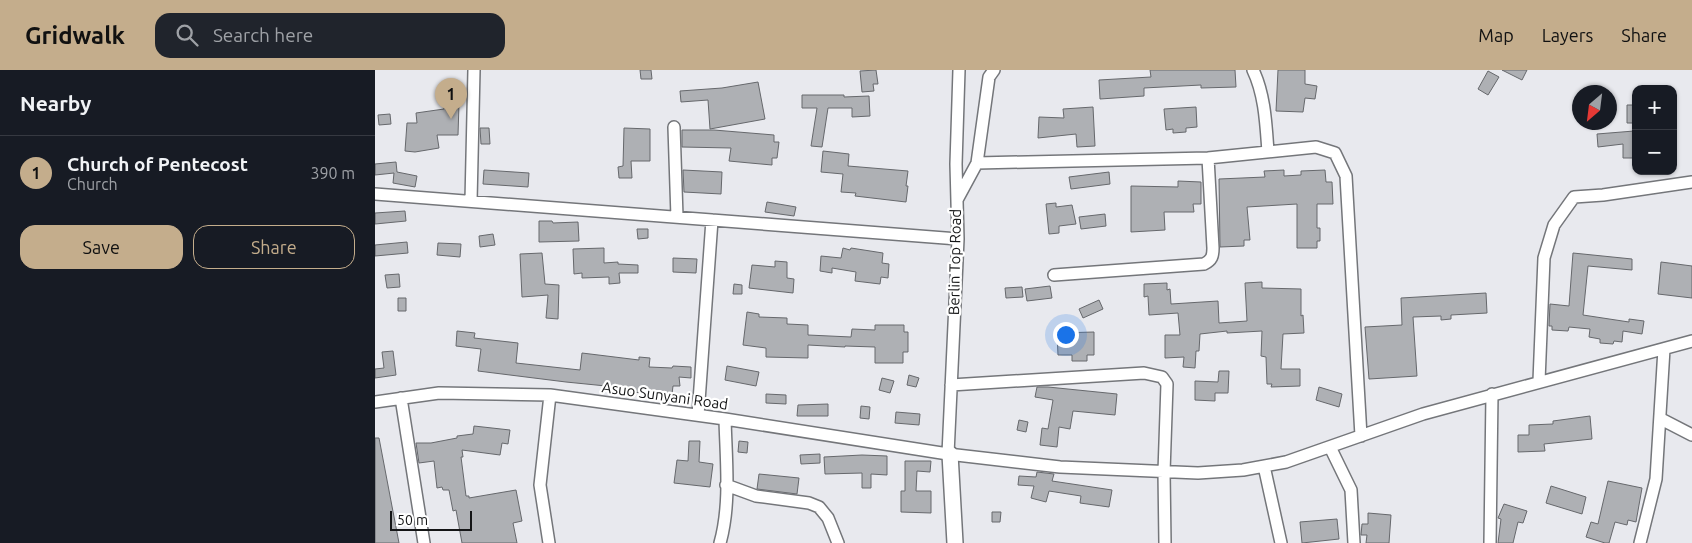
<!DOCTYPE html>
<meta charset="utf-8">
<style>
:root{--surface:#171b24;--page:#20242c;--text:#f1f3f6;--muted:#9ea1a6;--line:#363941;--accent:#c4ad8c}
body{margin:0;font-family:Ubuntu,sans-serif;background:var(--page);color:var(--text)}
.controls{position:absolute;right:15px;top:15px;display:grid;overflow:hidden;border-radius:10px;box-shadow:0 1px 4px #0004}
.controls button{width:45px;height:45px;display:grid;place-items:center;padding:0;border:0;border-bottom:1px solid var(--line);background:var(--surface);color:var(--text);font:25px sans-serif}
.compass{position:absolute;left:1197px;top:15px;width:45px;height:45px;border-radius:50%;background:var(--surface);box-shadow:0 1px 4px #0004;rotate:208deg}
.scale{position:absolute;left:15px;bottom:12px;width:82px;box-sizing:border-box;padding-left:5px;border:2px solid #141516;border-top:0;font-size:14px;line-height:18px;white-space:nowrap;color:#141516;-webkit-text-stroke:4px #fff;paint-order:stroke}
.you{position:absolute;left:690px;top:264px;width:18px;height:18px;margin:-12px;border:4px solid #fff;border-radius:50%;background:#1a73e8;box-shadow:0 0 0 8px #1a73e833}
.badge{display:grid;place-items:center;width:32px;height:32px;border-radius:50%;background:var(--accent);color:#111;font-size:16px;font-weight:700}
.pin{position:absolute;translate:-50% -41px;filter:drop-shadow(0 1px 2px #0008)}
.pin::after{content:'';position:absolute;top:26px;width:18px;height:15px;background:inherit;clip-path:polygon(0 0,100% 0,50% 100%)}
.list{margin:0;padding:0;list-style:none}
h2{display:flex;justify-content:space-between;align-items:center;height:65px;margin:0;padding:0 20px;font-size:21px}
h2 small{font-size:16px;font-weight:400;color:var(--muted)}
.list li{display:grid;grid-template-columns:32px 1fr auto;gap:15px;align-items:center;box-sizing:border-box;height:75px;padding:0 20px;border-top:1px solid var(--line)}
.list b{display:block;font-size:19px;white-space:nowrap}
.list p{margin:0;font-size:16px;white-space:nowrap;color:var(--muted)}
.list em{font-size:16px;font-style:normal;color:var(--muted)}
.actions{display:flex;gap:10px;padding:15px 20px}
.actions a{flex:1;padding:11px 0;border:1px solid var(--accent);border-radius:15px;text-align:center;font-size:18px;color:var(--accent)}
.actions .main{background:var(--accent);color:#111}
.icon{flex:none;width:28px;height:28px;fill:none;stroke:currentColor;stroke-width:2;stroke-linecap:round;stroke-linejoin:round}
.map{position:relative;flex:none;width:1317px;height:473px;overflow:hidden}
header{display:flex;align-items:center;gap:30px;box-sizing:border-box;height:70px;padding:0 25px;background:var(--accent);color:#111}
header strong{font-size:24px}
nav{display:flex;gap:28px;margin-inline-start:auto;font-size:18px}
.search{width:350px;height:45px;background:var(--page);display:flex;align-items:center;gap:12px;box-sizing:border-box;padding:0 18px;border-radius:15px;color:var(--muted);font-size:19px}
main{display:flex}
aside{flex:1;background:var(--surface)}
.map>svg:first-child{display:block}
</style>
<header>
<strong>Gridwalk</strong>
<div class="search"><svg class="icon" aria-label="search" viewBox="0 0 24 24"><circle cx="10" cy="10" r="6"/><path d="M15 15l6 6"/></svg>Search here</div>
<nav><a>Map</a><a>Layers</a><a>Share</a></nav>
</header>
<main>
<aside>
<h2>Nearby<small></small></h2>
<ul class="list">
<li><span class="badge">1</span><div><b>Church of Pentecost</b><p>Church</p></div><em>390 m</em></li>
</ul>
<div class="actions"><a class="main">Save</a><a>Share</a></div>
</aside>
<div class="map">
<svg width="1317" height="473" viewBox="0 0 1317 473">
<rect width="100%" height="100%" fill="#e8e9ee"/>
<path fill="#aeb0b4" stroke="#66686c" d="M 265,0 L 276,0 L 277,9 L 266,9 Z
M 501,0 L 503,14 L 498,14 L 499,21 L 487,22 L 485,1 Z
M 775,0 L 860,0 L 861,17 L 826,18 L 826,15 L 769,18 L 769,26 L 725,29 L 724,10 L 776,7 Z
M 903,0 L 930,0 L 930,14 L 942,16 L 940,29 L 930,28 L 928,42 L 901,41 Z
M 1127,0 L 1152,0 L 1147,10 Z
M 1113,1 L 1124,7 L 1113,25 L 1103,19 Z
M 383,12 L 390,49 L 335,59 L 333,30 L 306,32 L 305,21 L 347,18 Z
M 427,25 L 469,25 L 469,27 L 494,26 L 495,46 L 477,47 L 477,38 L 453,38 L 447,77 L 436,76 L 442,38 L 427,38 Z
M 69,32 L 84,33 L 83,65 L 62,65 L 64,78 L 40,82 L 30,81 L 32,53 L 42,53 L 41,43 L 69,39 Z
M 1252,35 L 1261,35 L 1261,53 L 1252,53 Z
M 718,37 L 720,76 L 702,77 L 701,64 L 663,68 L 664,47 L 689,48 L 688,39 Z
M 821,37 L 822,57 L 811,58 L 811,62 L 798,63 L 798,59 L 791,60 L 789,39 Z
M 15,44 L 16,54 L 4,55 L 3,45 Z
M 105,58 L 114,58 L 115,74 L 106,74 Z
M 249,58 L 275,59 L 275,91 L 256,91 L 257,108 L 244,108 L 243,97 L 248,96 Z
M 307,60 L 339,60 L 399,65 L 399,72 L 404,72 L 402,88 L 397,88 L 397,95 L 375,93 L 354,91 L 356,78 L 307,77 Z
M 1259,61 L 1259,88 L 1248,88 L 1248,74 L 1223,77 L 1222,64 Z
M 448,81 L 474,84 L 473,96 L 533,101 L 531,116 L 533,116 L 531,132 L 480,126 L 481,123 L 466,122 L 468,104 L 446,102 Z
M 21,92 L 22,102 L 42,106 L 40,117 L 18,113 L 19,103 L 0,105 L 0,94 Z
M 109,100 L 154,103 L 153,117 L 108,114 Z
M 308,100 L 347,102 L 346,124 L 309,122 Z
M 909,100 L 909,106 L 926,105 L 926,101 L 950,100 L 951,112 L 957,112 L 958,134 L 942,134 L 942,158 L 945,158 L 945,171 L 942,171 L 942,178 L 922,178 L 922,134 L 872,137 L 875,170 L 869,170 L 869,176 L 845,177 L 844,109 L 890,107 L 889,101 Z
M 734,102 L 735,114 L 696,119 L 694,107 Z
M 803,111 L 826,112 L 826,134 L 818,134 L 819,142 L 789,142 L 790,160 L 756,162 L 756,116 L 803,117 Z
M 392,132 L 421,137 L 419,146 L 390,142 Z
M 681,133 L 681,137 L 697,135 L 701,154 L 684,156 L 684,163 L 674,164 L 671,134 Z
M 30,141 L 31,151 L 0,154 L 0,143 Z
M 730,144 L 731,156 L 706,159 L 704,147 Z
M 164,151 L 177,151 L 178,153 L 203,152 L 204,171 L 164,172 Z
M 262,159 L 273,159 L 273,168 L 263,169 Z
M 118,164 L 120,175 L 105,177 L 104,166 Z
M 32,172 L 33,183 L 0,186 L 0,175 Z
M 63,173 L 86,174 L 85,187 L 62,185 Z
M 229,178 L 229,193 L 243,192 L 243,194 L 263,195 L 263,203 L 244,203 L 245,213 L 234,214 L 234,207 L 207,208 L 207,203 L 199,204 L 198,179 Z
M 468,178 L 475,180 L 476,178 L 508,183 L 507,193 L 514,194 L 513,208 L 506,207 L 505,214 L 480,211 L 481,202 L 457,198 L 457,203 L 445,201 L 446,186 L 466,188 Z
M 167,183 L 170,214 L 184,215 L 183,249 L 171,248 L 173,225 L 147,227 L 145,184 Z
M 1198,183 L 1257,189 L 1257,200 L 1213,196 L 1208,245 L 1254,252 L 1254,249 L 1269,251 L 1267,264 L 1248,261 L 1247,272 L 1239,271 L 1238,274 L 1225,273 L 1225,269 L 1214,267 L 1215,259 L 1194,257 L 1193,261 L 1177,260 L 1177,256 L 1174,256 L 1175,234 L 1194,236 Z
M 298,188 L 322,189 L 321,203 L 298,202 Z
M 400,191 L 412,192 L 412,208 L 419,209 L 418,223 L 374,218 L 377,195 L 400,197 Z
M 1286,192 L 1317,196 L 1317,228 L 1283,224 Z
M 24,204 L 25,217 L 12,218 L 10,205 Z
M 887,212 L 887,218 L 926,219 L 926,246 L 928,245 L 929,263 L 908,264 L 906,299 L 925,299 L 925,316 L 896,317 L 897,314 L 892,314 L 891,287 L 886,286 L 887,261 L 852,263 L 852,261 L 825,264 L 824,281 L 821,281 L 820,298 L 808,297 L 809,287 L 790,288 L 790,265 L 805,265 L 803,243 L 774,245 L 773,226 L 769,227 L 769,214 L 792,213 L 792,220 L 795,219 L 796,234 L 843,231 L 844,253 L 872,251 L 870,213 Z
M 359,214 L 367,215 L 367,224 L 358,224 Z
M 675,216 L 677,228 L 652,231 L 650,219 Z
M 647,217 L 648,227 L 631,228 L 630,218 Z
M 1111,223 L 1112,243 L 1076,245 L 1076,249 L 1066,250 L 1066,246 L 1038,247 L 1042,306 L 994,309 L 990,257 L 1027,255 L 1026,228 Z
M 23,228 L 31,228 L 31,241 L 23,241 Z
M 724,230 L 728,239 L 708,248 L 704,239 Z
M 372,242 L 384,244 L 384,247 L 412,248 L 412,254 L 433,255 L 433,265 L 476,267 L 477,259 L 500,260 L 500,255 L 529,255 L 529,262 L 533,262 L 533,282 L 528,282 L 528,293 L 500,293 L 500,277 L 470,276 L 470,277 L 433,275 L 433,288 L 391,287 L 391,278 L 368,275 Z
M 82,261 L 100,263 L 99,268 L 143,273 L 141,293 L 205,300 L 207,283 L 264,290 L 264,287 L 275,288 L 274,297 L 297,298 L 298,296 L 316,297 L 316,308 L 304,307 L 305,316 L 298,316 L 297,324 L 251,322 L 251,318 L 191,312 L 103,301 L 106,279 L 81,276 Z
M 719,262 L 719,285 L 712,285 L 712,291 L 697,291 L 697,285 L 683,285 L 682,263 Z
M 18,281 L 21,305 L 0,308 L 0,299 L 9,298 L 7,282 Z
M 352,296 L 384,302 L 381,316 L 350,310 Z
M 844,301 L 854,301 L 853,323 L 840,323 L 840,331 L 820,330 L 820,311 L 843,312 Z
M 534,305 L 544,308 L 541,317 L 532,315 Z
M 507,308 L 519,311 L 515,323 L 504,320 Z
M 662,317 L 673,317 L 742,324 L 740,345 L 698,341 L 695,359 L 684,357 L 682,377 L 665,375 L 667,358 L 673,359 L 678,330 L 660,327 Z
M 944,317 L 967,324 L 964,337 L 941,330 Z
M 391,324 L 411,325 L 411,334 L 391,333 Z
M 453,334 L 453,346 L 422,346 L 423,335 Z
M 486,336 L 495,337 L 494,349 L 485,348 Z
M 521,342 L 545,344 L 544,355 L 520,353 Z
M 1215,346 L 1217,369 L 1169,374 L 1170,381 L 1143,382 L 1143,365 L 1154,365 L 1154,355 L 1178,354 L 1178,351 Z
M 644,350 L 653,352 L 651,362 L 642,360 Z
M 99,356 L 135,360 L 133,374 L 127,373 L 125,385 L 87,380 L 88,387 L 86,387 L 91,426 L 94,426 L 94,428 L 141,420 L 147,451 L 138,453 L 142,473 L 87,473 L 81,440 L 78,441 L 74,420 L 68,420 L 67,417 L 62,418 L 59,391 L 44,393 L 41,373 L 56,373 L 82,368 L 82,366 L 98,364 Z
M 0,368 L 4,368 L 24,473 L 0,473 Z
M 314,371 L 325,371 L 324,392 L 338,394 L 335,417 L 299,413 L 302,390 L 313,391 Z
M 364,371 L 373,372 L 372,383 L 363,382 Z
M 445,384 L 445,393 L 426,394 L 425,385 Z
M 487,385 L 512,386 L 512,405 L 496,404 L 496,418 L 487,418 L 487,403 L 450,404 L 449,387 Z
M 530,391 L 556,391 L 555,402 L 542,401 L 541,421 L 556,421 L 556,443 L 526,442 L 526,421 L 530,421 Z
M 662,402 L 679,404 L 677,411 L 737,420 L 734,437 L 705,433 L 706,426 L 674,421 L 671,432 L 656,428 L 659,416 L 643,415 L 644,406 L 661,407 Z
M 384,404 L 424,408 L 422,424 L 382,419 Z
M 1233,411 L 1267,418 L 1261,452 L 1253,450 L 1252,455 L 1240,452 L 1234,473 L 1230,473 L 1211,467 L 1216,452 L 1223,454 Z
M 1176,416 L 1211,427 L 1207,444 L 1171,433 Z
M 1129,434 L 1152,441 L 1148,453 L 1143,452 L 1138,473 L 1123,473 L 1126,449 L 1123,448 Z
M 617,442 L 626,442 L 625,452 L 617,452 Z
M 993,443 L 1016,445 L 1014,473 L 991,473 L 992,465 L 986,465 L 987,454 L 993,454 Z
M 962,449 L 964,469 L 927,473 L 925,452 Z"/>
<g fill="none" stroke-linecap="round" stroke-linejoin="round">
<g stroke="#74767a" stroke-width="14">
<path id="minor" d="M 878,0 C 890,25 891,55 893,82
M 299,57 L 302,147
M 602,93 L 833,88 L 941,77 L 960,83 L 971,106 L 986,366
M 0,124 L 583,169
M 582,130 L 602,93 L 614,7 L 619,0
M 96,131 L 99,0
M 679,205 L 829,194 C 837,190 838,186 838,178 L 833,88
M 1164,311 L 1169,188 L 1179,155 L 1199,127 L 1228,125 L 1317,112
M 576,315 L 769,303 L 787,307 L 792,314 L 789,402 L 790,473
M 26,328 L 49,473
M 0,332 L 64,323 L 175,325 L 350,349 L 573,384 L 685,397 L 823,403 L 868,400 L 911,392 L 1048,344 L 1317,271
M 323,345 L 337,150
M 1286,349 L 1317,365
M 955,377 L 976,420 L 979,473
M 573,384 L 583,169 L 581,94 L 584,0
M 889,396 L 906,473
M 351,415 L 381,426 L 434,433 L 444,437 L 453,448 L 463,473
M 174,473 L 165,415 L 175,325
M 345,473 C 356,434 351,389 350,349
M 1115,473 L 1117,324
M 1265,473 L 1281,409 L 1289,279"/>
</g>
<g stroke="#74767a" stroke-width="18">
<path id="tertiary" d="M 575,384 L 580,473"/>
</g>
<use href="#minor" stroke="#fff" stroke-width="11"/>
<use href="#tertiary" stroke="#fff" stroke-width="15"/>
</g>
<g text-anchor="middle" stroke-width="4.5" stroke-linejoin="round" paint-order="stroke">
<g font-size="15" fill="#141516" stroke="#fff">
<text transform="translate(580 192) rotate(-89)" y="5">Berlin Top Road</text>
<text transform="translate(290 326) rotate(8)" y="5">Asuo Sunyani Road</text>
</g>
</g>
</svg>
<div class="controls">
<button>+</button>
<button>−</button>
</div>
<svg class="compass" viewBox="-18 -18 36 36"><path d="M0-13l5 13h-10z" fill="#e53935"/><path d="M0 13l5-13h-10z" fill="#9ea1a6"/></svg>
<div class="scale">50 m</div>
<div class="you"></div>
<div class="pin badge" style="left:76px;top:49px">1</div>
</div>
</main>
